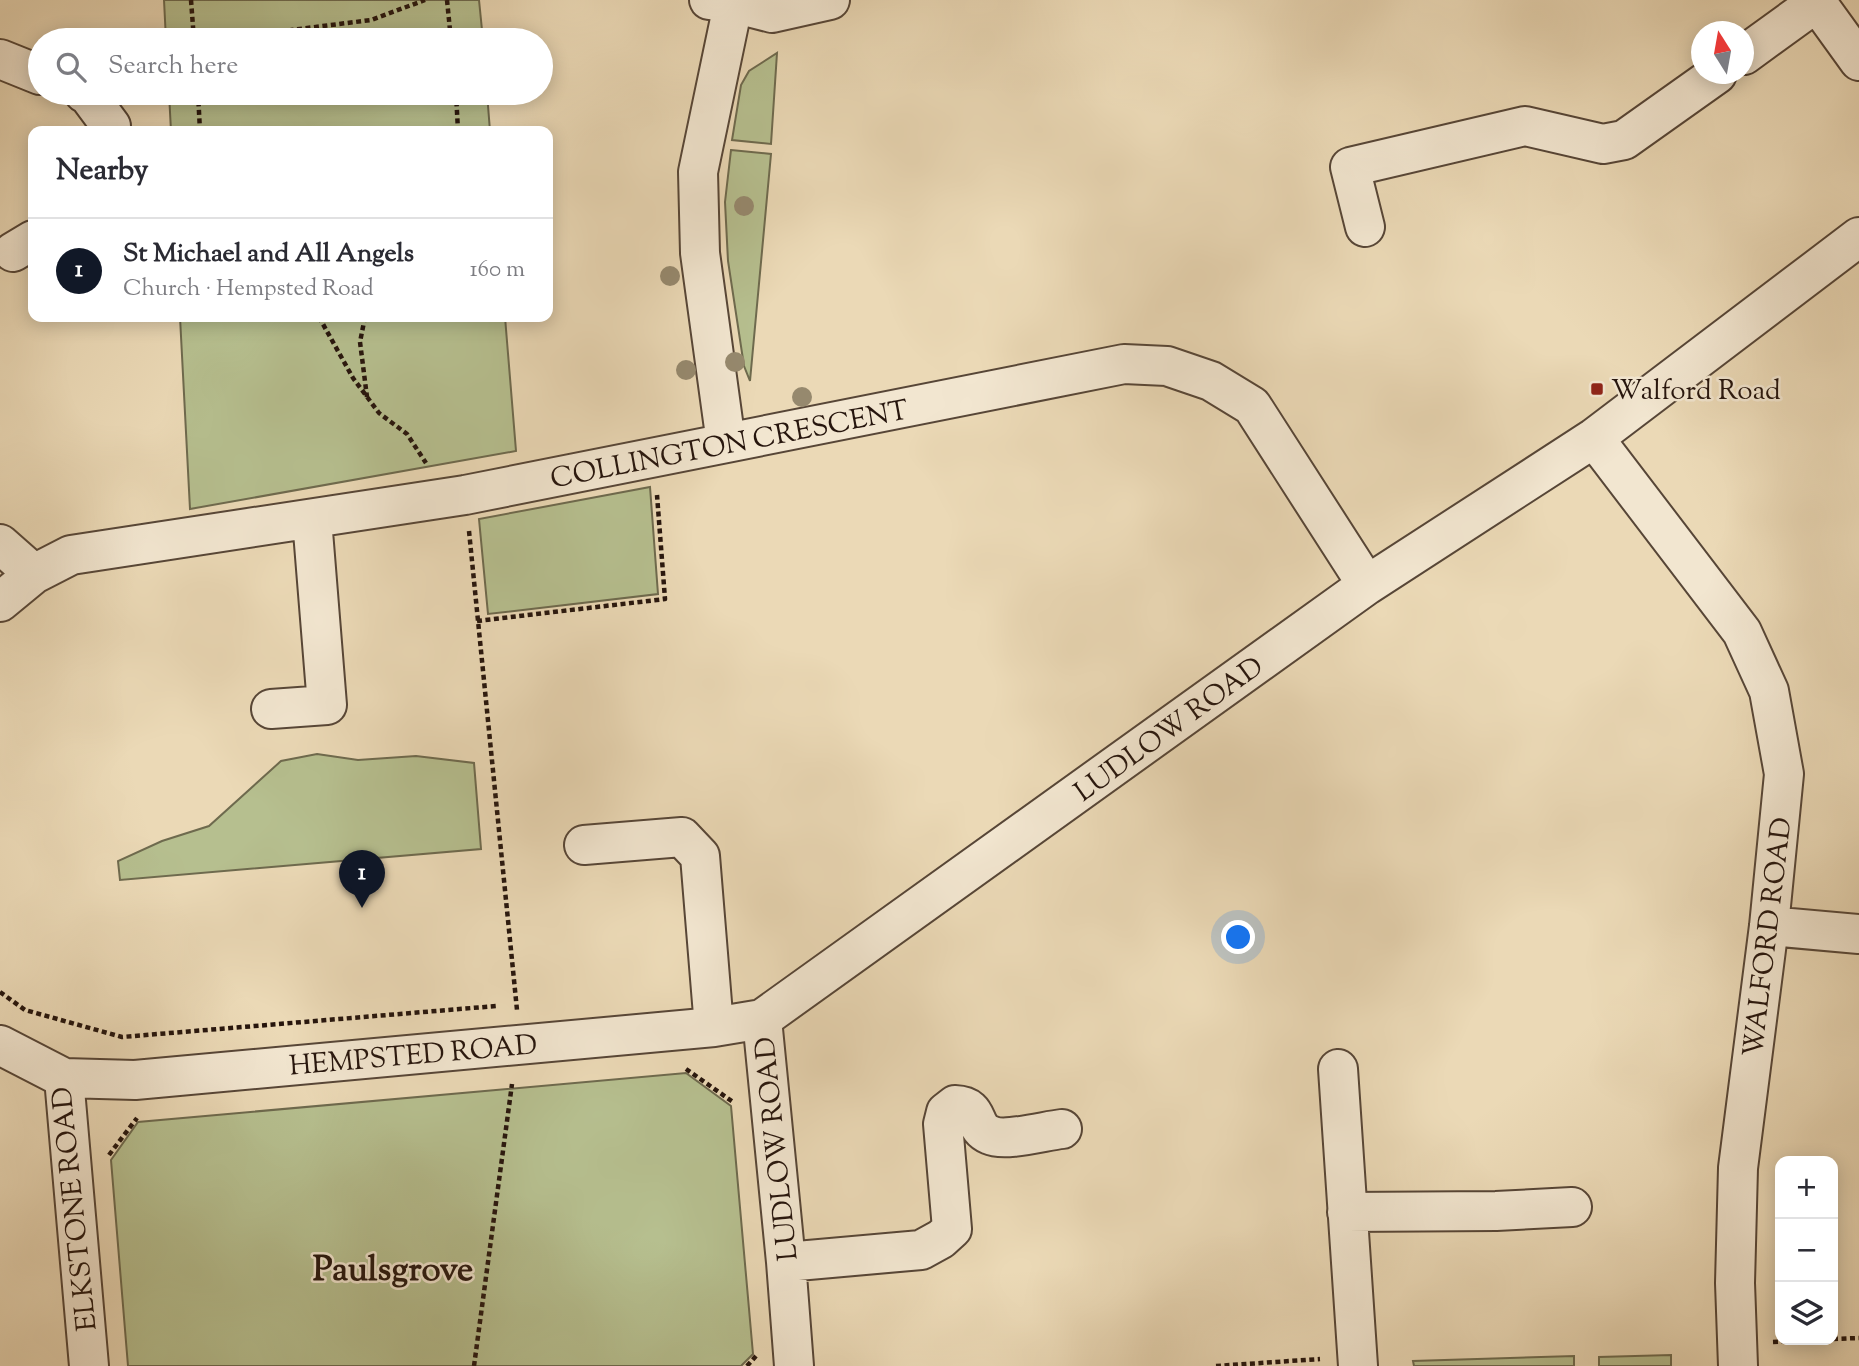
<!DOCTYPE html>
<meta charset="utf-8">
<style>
:root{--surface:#fff;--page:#f2f2f3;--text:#2b2b33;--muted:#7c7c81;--line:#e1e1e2;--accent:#111827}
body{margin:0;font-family:"Sorts Mill Goudy",serif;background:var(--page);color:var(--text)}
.controls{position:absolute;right:21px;bottom:21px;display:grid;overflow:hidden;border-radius:14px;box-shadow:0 4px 18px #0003}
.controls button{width:63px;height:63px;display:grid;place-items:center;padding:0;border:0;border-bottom:2px solid var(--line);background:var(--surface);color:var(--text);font:35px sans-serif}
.compass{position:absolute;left:1691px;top:21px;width:63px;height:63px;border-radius:50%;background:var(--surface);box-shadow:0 4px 18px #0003;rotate:349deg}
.you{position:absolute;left:1239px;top:938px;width:24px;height:24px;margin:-18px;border:5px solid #fff;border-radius:50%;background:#1a73e8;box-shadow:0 0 0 10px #1a73e833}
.badge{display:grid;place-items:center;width:46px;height:46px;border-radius:50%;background:var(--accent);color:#fff;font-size:23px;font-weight:700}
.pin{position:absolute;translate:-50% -58px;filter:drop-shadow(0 2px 4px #0008)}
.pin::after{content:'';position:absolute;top:37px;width:24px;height:21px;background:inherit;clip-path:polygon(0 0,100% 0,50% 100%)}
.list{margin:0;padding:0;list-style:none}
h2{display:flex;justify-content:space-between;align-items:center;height:91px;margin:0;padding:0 28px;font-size:30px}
h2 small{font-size:23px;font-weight:400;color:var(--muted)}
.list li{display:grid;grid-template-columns:46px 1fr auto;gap:21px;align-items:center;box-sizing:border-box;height:105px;padding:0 28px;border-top:2px solid var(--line)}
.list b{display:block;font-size:26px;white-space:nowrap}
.list p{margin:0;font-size:23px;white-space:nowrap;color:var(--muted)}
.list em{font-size:23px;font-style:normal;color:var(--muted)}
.icon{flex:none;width:38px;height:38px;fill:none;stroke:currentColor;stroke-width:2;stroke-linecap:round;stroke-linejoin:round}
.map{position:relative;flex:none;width:1859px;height:1366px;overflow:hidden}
.search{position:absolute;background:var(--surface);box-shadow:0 4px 18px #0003;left:28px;top:28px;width:525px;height:77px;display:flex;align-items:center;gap:18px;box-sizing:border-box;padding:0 24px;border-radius:38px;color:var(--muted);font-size:26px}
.panel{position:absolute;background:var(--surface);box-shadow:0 4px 18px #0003;left:28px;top:126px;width:525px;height:196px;border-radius:14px}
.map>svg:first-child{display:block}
</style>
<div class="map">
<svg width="1859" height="1366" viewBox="0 0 1859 1366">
<rect width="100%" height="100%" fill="#ebd9b6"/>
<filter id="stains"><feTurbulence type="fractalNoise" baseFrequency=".00286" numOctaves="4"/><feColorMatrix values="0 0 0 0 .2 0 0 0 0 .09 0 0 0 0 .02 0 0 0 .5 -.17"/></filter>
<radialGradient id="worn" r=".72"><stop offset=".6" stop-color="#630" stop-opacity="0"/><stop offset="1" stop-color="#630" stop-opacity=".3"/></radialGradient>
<path fill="#b6bf8f" stroke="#6e6a4e" stroke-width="2" d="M 164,0 L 479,0 L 483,40 L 166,40 Z
M 777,53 L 771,144 L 732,140 L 741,85 L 749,71 Z
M 169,93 L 487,93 L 490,131 L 171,131 Z
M 731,150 L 771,154 L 750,381 L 744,366 L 728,261 L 725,202 Z
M 180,317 L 505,317 L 516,451 L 190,509 Z
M 650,487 L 658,594 L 488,614 L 479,519 Z
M 317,754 L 358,760 L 416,756 L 474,763 L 481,849 L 120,880 L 118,861 L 162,841 L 209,826 L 281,761 Z
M 686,1073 L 731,1106 L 753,1354 L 741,1366 L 128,1366 L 111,1160 L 138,1122 Z
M 1671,1355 L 1671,1366 L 1599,1366 L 1599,1357 Z
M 1574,1356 L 1574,1366 L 1414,1366 L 1413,1361 Z"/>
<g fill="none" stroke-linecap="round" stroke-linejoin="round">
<g stroke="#574637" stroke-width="42">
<path id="minor" d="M 709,0 L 733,3 L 772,13 L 830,0
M 1815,0 L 1859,61
M 1744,55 L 1817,2
M 0,59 L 40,75
M 84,93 L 88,95 L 111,126 L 111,131
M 1365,227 L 1350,167 L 1525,126 L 1603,144 L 1624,140 L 1717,74
M 13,252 L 33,240
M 1594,438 L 1742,632 L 1769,691 L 1784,774 L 1769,926 L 1738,1168 L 1735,1283 L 1738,1366
M 726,443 L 700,253 L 698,172 L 734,0
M 0,544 L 34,574
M 0,602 L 34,574 L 71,555 L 465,495 L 1124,364 L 1167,366 L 1211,381 L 1252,406 L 1367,585
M 271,709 L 327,705 L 312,519
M 584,845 L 682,837 L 700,856 L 714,1027
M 1769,926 L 1859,934
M 762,1019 L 786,1262 L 794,1366
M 0,1045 L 64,1078 L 135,1080 L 714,1027 L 762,1019 L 1367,585 L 1594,438 L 1859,237
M 1338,1069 L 1358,1366
M 64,1078 L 89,1366
M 1347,1212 L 1496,1211 L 1572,1207
M 786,1262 L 921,1250 L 941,1239 L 952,1229 L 943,1124 L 946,1112 L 955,1105 C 982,1106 970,1127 990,1135 C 1005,1142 1044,1131 1062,1129"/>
</g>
<path stroke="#26150d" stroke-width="4.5" stroke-dasharray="5 3.5" stroke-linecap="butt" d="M 191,0 L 194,40
M 447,0 L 451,40
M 265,40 L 291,30 L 371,20 L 425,0
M 198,93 L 200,131
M 456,93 L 458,131
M 319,317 L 353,378 L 379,413 L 407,434 L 426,463
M 365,317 L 360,342 L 367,397
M 469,531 L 517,1010
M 477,621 L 665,599 L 657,495
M 0,992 L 25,1010 L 122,1037 L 496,1006
M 686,1069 L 733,1102
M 109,1155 L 137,1118
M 1833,1339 L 1859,1338
M 1773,1342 L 1816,1340
M 474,1366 L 512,1084
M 747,1366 L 756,1356
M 1216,1366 L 1320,1359"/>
<use href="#minor" stroke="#f2e6d0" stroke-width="38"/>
</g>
<g fill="#96896e">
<circle cx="744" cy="206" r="10"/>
<circle cx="670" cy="276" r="10"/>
<circle cx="735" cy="362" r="10"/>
<circle cx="686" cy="370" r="10"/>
<circle cx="802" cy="397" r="10"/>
</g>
<rect fill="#8f2418" stroke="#f2e6d0" stroke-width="2.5" x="1590" y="382" width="14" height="14" rx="3.5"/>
<g text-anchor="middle" stroke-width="5" stroke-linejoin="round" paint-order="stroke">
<g font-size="28" fill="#26150d" stroke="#f2e6d0" text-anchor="start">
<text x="1611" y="399">Walford Road</text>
</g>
<g font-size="28" fill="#26150d" stroke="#f2e6d0">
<text transform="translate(729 443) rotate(-11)" y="10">COLLINGTON CRESCENT</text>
<text transform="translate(1168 728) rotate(-36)" y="10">LUDLOW ROAD</text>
<text transform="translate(1766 937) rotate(-83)" y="10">WALFORD ROAD</text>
<text transform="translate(413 1054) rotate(-5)" y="10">HEMPSTED ROAD</text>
<text transform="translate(775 1149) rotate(-96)" y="10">LUDLOW ROAD</text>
<text transform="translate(73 1209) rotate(-96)" y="10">ELKSTONE ROAD</text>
</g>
<g font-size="35" font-weight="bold" fill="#26150d" stroke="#f2e6d0">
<text x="393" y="1280">Paulsgrove</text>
</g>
</g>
<rect width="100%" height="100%" filter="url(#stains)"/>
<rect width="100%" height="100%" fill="url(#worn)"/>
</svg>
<div class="controls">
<button>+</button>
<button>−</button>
<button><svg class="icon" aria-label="layers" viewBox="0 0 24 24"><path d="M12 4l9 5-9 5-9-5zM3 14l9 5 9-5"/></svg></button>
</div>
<svg class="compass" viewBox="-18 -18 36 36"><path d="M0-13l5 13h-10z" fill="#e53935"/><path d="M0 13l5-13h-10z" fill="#7c7c81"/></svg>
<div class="you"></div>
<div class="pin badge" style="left:362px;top:908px">1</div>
<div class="search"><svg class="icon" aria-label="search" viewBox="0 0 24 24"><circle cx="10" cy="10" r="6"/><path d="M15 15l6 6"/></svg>Search here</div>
<section class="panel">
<h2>Nearby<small></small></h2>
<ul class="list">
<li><span class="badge">1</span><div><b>St Michael and All Angels</b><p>Church · Hempsted Road</p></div><em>160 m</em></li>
</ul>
</section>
</div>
